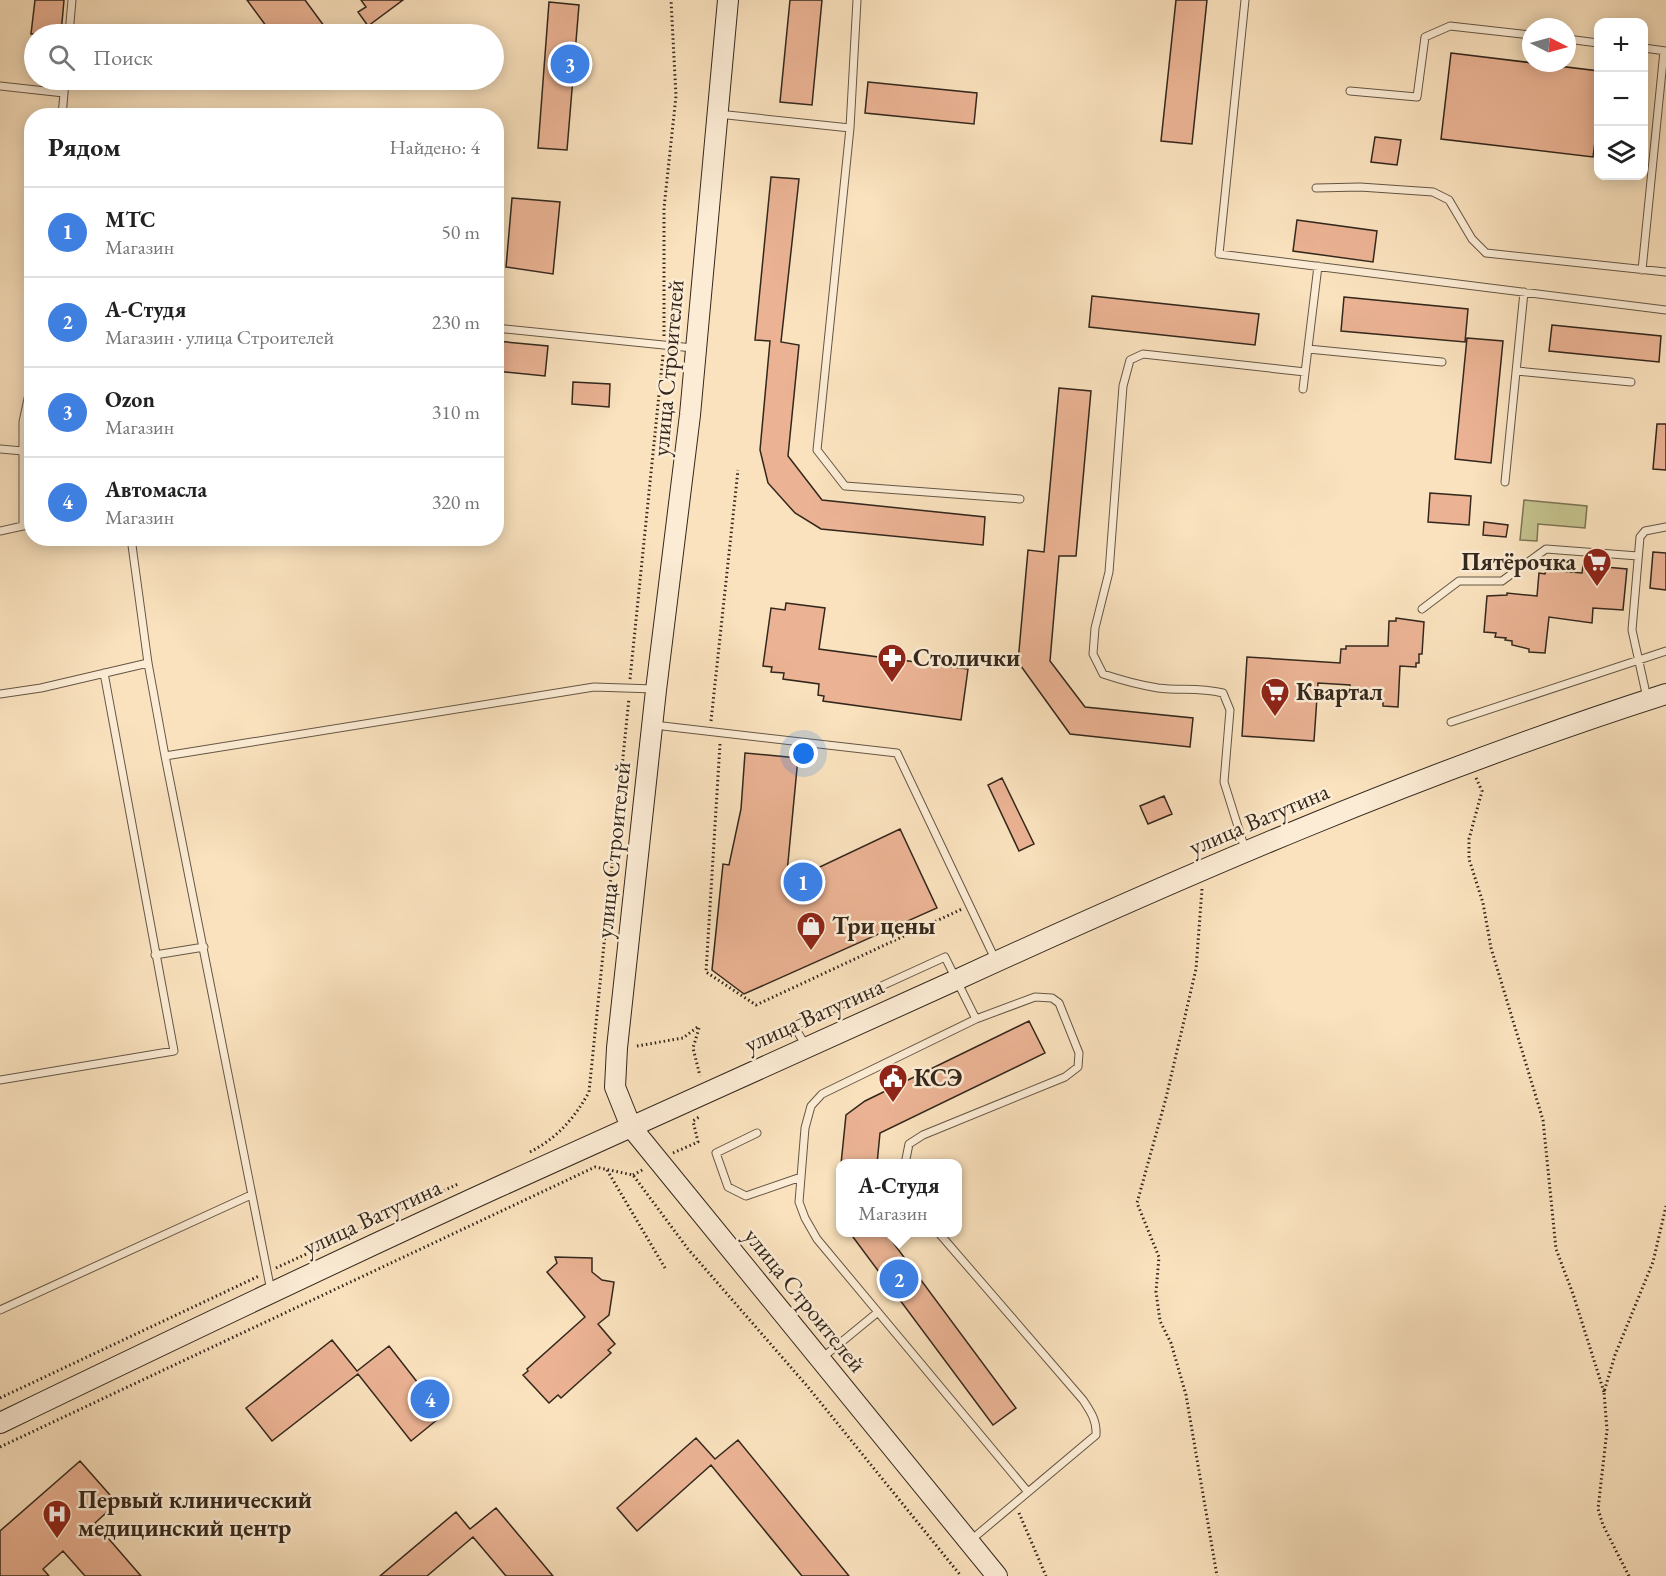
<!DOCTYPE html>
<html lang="ru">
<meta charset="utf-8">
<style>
:root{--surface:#fff;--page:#f6f6f6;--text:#222;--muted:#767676;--line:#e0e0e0;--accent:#111827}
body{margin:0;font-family:"EB Garamond",serif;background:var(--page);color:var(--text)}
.controls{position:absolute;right:18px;top:18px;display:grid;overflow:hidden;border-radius:12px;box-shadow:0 3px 15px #0003}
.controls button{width:54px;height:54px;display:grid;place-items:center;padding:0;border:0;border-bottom:2px solid var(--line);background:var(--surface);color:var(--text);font:30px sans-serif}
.compass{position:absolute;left:1522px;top:18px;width:54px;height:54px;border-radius:50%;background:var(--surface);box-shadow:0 3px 15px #0003;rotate:96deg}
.you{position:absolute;left:804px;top:754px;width:21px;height:21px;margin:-15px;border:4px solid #fff;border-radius:50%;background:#1a73e8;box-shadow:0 0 0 9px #1a73e833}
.badge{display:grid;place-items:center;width:39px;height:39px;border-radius:50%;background:var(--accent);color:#fff;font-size:20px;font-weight:700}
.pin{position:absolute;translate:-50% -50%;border:3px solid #fff;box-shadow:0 2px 6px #0006}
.popup{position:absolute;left:836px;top:1159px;width:126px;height:78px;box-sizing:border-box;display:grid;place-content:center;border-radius:12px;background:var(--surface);filter:drop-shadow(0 2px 4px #0005);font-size:20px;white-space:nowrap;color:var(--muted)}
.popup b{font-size:22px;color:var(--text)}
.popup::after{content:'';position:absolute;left:50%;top:100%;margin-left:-12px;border:12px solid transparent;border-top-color:var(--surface)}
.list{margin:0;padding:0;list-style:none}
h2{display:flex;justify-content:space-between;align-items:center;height:78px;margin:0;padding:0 24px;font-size:26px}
h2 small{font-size:20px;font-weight:400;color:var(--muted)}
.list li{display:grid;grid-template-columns:39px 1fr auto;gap:18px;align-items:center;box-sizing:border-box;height:90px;padding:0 24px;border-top:2px solid var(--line)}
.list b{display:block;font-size:22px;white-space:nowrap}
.list p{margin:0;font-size:20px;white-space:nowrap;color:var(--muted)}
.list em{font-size:20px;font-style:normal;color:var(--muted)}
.icon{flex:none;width:33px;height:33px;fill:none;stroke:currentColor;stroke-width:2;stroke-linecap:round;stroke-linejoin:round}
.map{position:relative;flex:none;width:1666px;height:1576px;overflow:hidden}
.search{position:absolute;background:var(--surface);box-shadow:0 3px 15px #0003;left:24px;top:24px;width:480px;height:66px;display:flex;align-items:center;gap:15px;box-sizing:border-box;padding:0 21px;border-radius:33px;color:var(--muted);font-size:22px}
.panel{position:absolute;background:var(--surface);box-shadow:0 3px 15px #0003;left:24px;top:108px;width:480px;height:438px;border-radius:24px}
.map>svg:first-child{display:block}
</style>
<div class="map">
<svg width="1666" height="1576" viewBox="0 0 1666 1576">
<rect width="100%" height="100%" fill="#fae2be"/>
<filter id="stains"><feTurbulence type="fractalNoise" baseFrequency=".00333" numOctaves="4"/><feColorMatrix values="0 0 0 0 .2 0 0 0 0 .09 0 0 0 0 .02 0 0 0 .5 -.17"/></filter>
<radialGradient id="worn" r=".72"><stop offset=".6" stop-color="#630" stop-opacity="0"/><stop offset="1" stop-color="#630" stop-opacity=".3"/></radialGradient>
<path fill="#c4c28d" stroke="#7c7454" stroke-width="1.5" d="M 1524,500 L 1587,506 L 1585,528 L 1538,524 L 1537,541 L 1520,540 Z"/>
<path fill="#ebb394" stroke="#33271c" stroke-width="1.5" d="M 35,0 L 64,0 L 61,34 L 31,34 Z
M 247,0 L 305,0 L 330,34 L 272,34 Z
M 361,0 L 403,0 L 368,26 L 358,12 L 366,7 Z
M 790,0 L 822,0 L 812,105 L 780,102 Z
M 1176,0 L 1207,0 L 1192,144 L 1161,141 Z
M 549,2 L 579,5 L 567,150 L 538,148 Z
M 1451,53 L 1599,71 L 1599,111 L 1593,157 L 1441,139 Z
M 868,82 L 977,93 L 974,124 L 865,113 Z
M 1375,137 L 1401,140 L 1397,165 L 1371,162 Z
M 771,177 L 799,179 L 781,342 L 799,345 L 788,456 L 822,500 L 985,517 L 983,545 L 821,529 L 795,513 L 768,483 L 760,450 L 770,341 L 755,340 Z
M 512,198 L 560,202 L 553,274 L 506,267 Z
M 1297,220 L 1377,231 L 1373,262 L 1293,251 Z
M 1092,296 L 1259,314 L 1255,345 L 1089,327 Z
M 1344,297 L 1468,309 L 1465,342 L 1341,331 Z
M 1552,325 L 1661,336 L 1659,362 L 1549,351 Z
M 1467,338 L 1503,341 L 1491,463 L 1455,459 Z
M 496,341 L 548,346 L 545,376 L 496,371 Z
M 573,382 L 610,384 L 609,407 L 572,404 Z
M 1059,388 L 1091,391 L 1076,556 L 1059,556 L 1050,661 L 1085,707 L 1193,718 L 1190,747 L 1070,734 L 1018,662 L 1028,550 L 1044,552 Z
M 1657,424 L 1666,424 L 1666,470 L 1653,469 Z
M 1430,493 L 1471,496 L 1469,525 L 1428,522 Z
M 1484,522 L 1508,525 L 1506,537 L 1483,535 Z
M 1653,552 L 1666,553 L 1666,590 L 1650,588 Z
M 1583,565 L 1627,569 L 1623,610 L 1593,608 L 1592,623 L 1549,617 L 1545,653 L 1529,652 L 1529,649 L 1512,645 L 1512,641 L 1505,640 L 1506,638 L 1495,637 L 1496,633 L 1484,632 L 1487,596 L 1507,595 L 1507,593 L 1537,596 L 1539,573 L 1545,574 L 1546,570 L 1582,573 Z
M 786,603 L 825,608 L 819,649 L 968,669 L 961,720 L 823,701 L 824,696 L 818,695 L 819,684 L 783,679 L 784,673 L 771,672 L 772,667 L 763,666 L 771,608 L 785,610 Z
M 1396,618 L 1424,622 L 1422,654 L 1419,654 L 1419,663 L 1416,663 L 1416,667 L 1400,666 L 1398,707 L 1383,706 L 1383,701 L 1367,697 L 1367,693 L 1360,692 L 1361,690 L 1350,689 L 1350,685 L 1318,683 L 1314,741 L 1242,736 L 1247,657 L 1340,663 L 1341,649 L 1346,649 L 1346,646 L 1388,646 L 1389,621 L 1396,621 Z
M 745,753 L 798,758 L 786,883 L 900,829 L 937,908 L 744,994 L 712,970 L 723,864 L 729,865 L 741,809 Z
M 1002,778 L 1034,844 L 1019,851 L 988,785 Z
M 1164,796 L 1172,814 L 1148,824 L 1140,806 Z
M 1029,1021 L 1045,1053 L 880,1133 L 877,1164 L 841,1164 L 846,1115 L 865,1101 Z
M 850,1233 L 886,1233 L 1016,1408 L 993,1425 Z
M 555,1257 L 592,1258 L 592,1272 L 602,1280 L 614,1282 L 609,1315 L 598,1324 L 615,1344 L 608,1350 L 611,1353 L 561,1398 L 558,1395 L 549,1403 L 523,1375 L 528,1371 L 527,1369 L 585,1317 L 547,1272 L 557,1263 Z
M 332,1340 L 357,1371 L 389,1346 L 443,1415 L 411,1441 L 358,1374 L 272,1441 L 246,1408 Z
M 696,1438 L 715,1459 L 738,1440 L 849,1576 L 802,1576 L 711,1465 L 637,1531 L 617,1508 Z
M 80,1461 L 117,1503 L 95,1523 L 141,1576 L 85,1576 L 63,1551 L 43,1569 L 49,1576 L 0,1576 L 0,1531 Z
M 496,1508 L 553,1576 L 506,1576 L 473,1537 L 427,1576 L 380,1576 L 456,1512 L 470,1529 Z"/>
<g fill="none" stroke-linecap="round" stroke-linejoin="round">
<g stroke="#655644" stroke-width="9">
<path id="lane" d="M 1245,0 L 1219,254 L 1666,310
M 69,34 L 72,0
M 1567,39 L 1598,43
M 1644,48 L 1666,51
M 0,86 L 64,93 L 62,116
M 1350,91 L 1417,97 L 1425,37 L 1450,26 L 1531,35
M 64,93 L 65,80
M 718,114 L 850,128 L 857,0
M 850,128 L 817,450 L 845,486 L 1020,499
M 1316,188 L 1360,187 L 1433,192 L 1449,200 L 1472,239 L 1486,253 L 1666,272
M 1642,270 L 1664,51
M 496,328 L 693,348
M 1308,349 L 1442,362
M 1517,371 L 1631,382
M 32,380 L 23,422 L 23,526 L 32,525
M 1303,389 L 1318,266
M 0,449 L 23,451
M 1505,482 L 1524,292
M 0,531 L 23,526
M 131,538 L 148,663 L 165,756 L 271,1291
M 1422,609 L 1459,581 L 1502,581 L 1546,549 L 1638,556
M 0,694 L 41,688 L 148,663
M 1647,698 L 1632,630 L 1640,537 L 1645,531 L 1666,527
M 1451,722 L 1666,651
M 654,725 L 897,753 L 996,961
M 165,756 L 594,687 L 654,689
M 1245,849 L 1224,782 L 1230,710 L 1223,693 C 1197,687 1181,691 1158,688 C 1139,685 1121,680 1103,674 L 1093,654 L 1095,628 L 1109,572 L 1123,386 L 1130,360 L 1143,354 L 1305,372
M 155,955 L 204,947
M 806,1046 L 794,1026 L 945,957 L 976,1019
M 0,1080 L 174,1051 L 104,673
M 757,1133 L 716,1153 L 728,1187 L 746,1196 L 801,1177
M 905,1164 L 909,1144 L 923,1135 L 1065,1077 L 1078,1067 L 1079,1053 L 1059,1003 L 1052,998 L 1035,997 L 976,1019 L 822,1094 L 811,1106 L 805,1128 L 799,1202 L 805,1218 L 817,1239 L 1028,1492
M 938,1232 L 1083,1400 C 1091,1412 1097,1421 1096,1435 L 971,1540
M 0,1310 L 251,1195
M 822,1358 L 878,1312"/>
</g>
<g stroke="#33271c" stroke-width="22">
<path id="secondary" d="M 728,0 L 690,415 L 656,690 L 617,1048 L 615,1087 L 631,1127 L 997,1576
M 0,1423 C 165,1343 330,1264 496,1188 C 648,1118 802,1051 954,981 C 1187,874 1422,772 1666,694"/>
</g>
<path stroke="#33271c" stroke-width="3" stroke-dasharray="1.5 3" stroke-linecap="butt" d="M 664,336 L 664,208 L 676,96 L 671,0
M 630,679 L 663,355
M 711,721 L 738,470
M 720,744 L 706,972 L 756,1005 L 962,909
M 1476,778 L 1482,791 L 1469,839 L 1469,859 L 1483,903 L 1491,948 L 1543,1120 L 1556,1249 L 1573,1294 L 1604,1392
M 1202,889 L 1196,969 L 1166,1098 L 1137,1203 L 1159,1257 L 1156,1292 L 1160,1321 L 1171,1343 L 1186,1395 L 1217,1576
M 699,1028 L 693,1048 L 700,1076
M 637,1046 L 683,1038 L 699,1026
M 530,1152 C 557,1138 574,1119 589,1092 L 629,698
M 673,1153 L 698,1142 L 693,1121 L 699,1117
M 607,1170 L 665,1268
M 633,1175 L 644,1169
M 276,1268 L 458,1184
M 0,1398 L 259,1276
M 0,1447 L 595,1167 L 633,1175 L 688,1249 L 808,1387 L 961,1576
M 1019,1513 L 1046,1576
M 1629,1576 L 1603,1525 L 1598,1509 L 1607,1430 L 1604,1392 L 1615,1355 L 1653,1262 L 1666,1206"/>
<use href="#lane" stroke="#fcecd5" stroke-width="7"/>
<use href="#secondary" stroke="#fcecd5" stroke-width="20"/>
</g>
<defs>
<g id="supermarket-pin" transform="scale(1.5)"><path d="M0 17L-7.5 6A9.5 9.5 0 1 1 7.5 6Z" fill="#8f2418" stroke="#fcecd5"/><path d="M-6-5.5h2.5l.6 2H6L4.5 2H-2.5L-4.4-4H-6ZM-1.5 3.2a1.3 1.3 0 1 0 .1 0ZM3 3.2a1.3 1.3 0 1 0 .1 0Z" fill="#fff"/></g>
<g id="pharmacy-pin" transform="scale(1.5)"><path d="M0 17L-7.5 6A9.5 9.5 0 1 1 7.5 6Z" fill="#8f2418" stroke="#fcecd5"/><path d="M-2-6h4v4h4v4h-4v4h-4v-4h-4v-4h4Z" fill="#fff"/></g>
<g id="shop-pin" transform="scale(1.5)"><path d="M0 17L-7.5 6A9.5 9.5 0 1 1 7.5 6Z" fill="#8f2418" stroke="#fcecd5"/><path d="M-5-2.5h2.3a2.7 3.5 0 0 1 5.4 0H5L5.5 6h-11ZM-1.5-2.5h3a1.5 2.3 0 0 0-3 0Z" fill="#fff"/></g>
<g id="civic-pin" transform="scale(1.5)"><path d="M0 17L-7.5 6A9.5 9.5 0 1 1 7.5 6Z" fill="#8f2418" stroke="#fcecd5"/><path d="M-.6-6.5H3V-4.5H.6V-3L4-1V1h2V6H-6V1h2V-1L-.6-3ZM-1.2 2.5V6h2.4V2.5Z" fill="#fff"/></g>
<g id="hospital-pin" transform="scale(1.5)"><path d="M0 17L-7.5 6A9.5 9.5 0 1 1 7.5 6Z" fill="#8f2418" stroke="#fcecd5"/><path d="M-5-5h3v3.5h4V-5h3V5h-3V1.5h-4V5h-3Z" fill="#fff"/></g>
</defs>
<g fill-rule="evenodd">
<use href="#supermarket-pin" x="1597" y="562"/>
<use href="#pharmacy-pin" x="892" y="658"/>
<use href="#supermarket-pin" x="1275" y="692"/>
<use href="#shop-pin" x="811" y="926"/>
<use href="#civic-pin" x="893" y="1078"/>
<use href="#hospital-pin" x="57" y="1514"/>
</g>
<g text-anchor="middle" stroke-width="5" stroke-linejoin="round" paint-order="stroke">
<g font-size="24" fill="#33271c" stroke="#fcecd5">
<text transform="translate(668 368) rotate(-85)" y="8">улица Строителей</text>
<text transform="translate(1259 819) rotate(-23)" y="8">улица Ватутина</text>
<text transform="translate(613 850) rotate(-84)" y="8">улица Строителей</text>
<text transform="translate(814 1015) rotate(-24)" y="8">улица Ватутина</text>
<text transform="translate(372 1217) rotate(-25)" y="8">улица Ватутина</text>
<text transform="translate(805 1300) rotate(51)" y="8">улица Строителей</text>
</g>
<g font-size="24" font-weight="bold" fill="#33271c" stroke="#fcecd5" text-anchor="start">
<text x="1576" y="570" text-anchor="end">Пятёрочка</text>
<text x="913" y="666">Столички</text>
<text x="1296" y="700">Квартал</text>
<text x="832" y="934">Три цены</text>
<text x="914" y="1086">КСЭ</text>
<text x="78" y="1508">Первый клинический<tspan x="78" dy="28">медицинский центр</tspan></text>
</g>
</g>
<rect width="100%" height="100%" filter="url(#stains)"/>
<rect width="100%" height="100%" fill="url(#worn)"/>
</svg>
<div class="controls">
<button>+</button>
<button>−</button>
<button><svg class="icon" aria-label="layers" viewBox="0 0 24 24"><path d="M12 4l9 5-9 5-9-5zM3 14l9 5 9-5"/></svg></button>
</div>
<svg class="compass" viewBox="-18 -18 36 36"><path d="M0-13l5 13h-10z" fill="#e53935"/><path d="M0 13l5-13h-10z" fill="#767676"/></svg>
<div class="you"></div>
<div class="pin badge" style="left:803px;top:882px;background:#3f7fe0">1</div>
<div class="pin badge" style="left:899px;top:1279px;background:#3f7fe0">2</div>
<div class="popup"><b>А-Студя</b>Магазин</div>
<div class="pin badge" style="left:570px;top:64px;background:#3f7fe0">3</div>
<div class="pin badge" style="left:430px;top:1399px;background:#3f7fe0">4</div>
<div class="search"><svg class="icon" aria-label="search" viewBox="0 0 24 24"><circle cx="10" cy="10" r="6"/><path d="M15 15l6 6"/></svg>Поиск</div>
<section class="panel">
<h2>Рядом<small>Найдено: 4</small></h2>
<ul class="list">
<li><span class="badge" style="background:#3f7fe0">1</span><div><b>МТС</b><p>Магазин</p></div><em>50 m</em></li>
<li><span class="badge" style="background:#3f7fe0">2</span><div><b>А-Студя</b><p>Магазин · улица Строителей</p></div><em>230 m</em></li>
<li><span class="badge" style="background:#3f7fe0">3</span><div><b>Ozon</b><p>Магазин</p></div><em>310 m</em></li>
<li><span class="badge" style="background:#3f7fe0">4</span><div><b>Автомасла</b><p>Магазин</p></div><em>320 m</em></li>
</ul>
</section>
</div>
